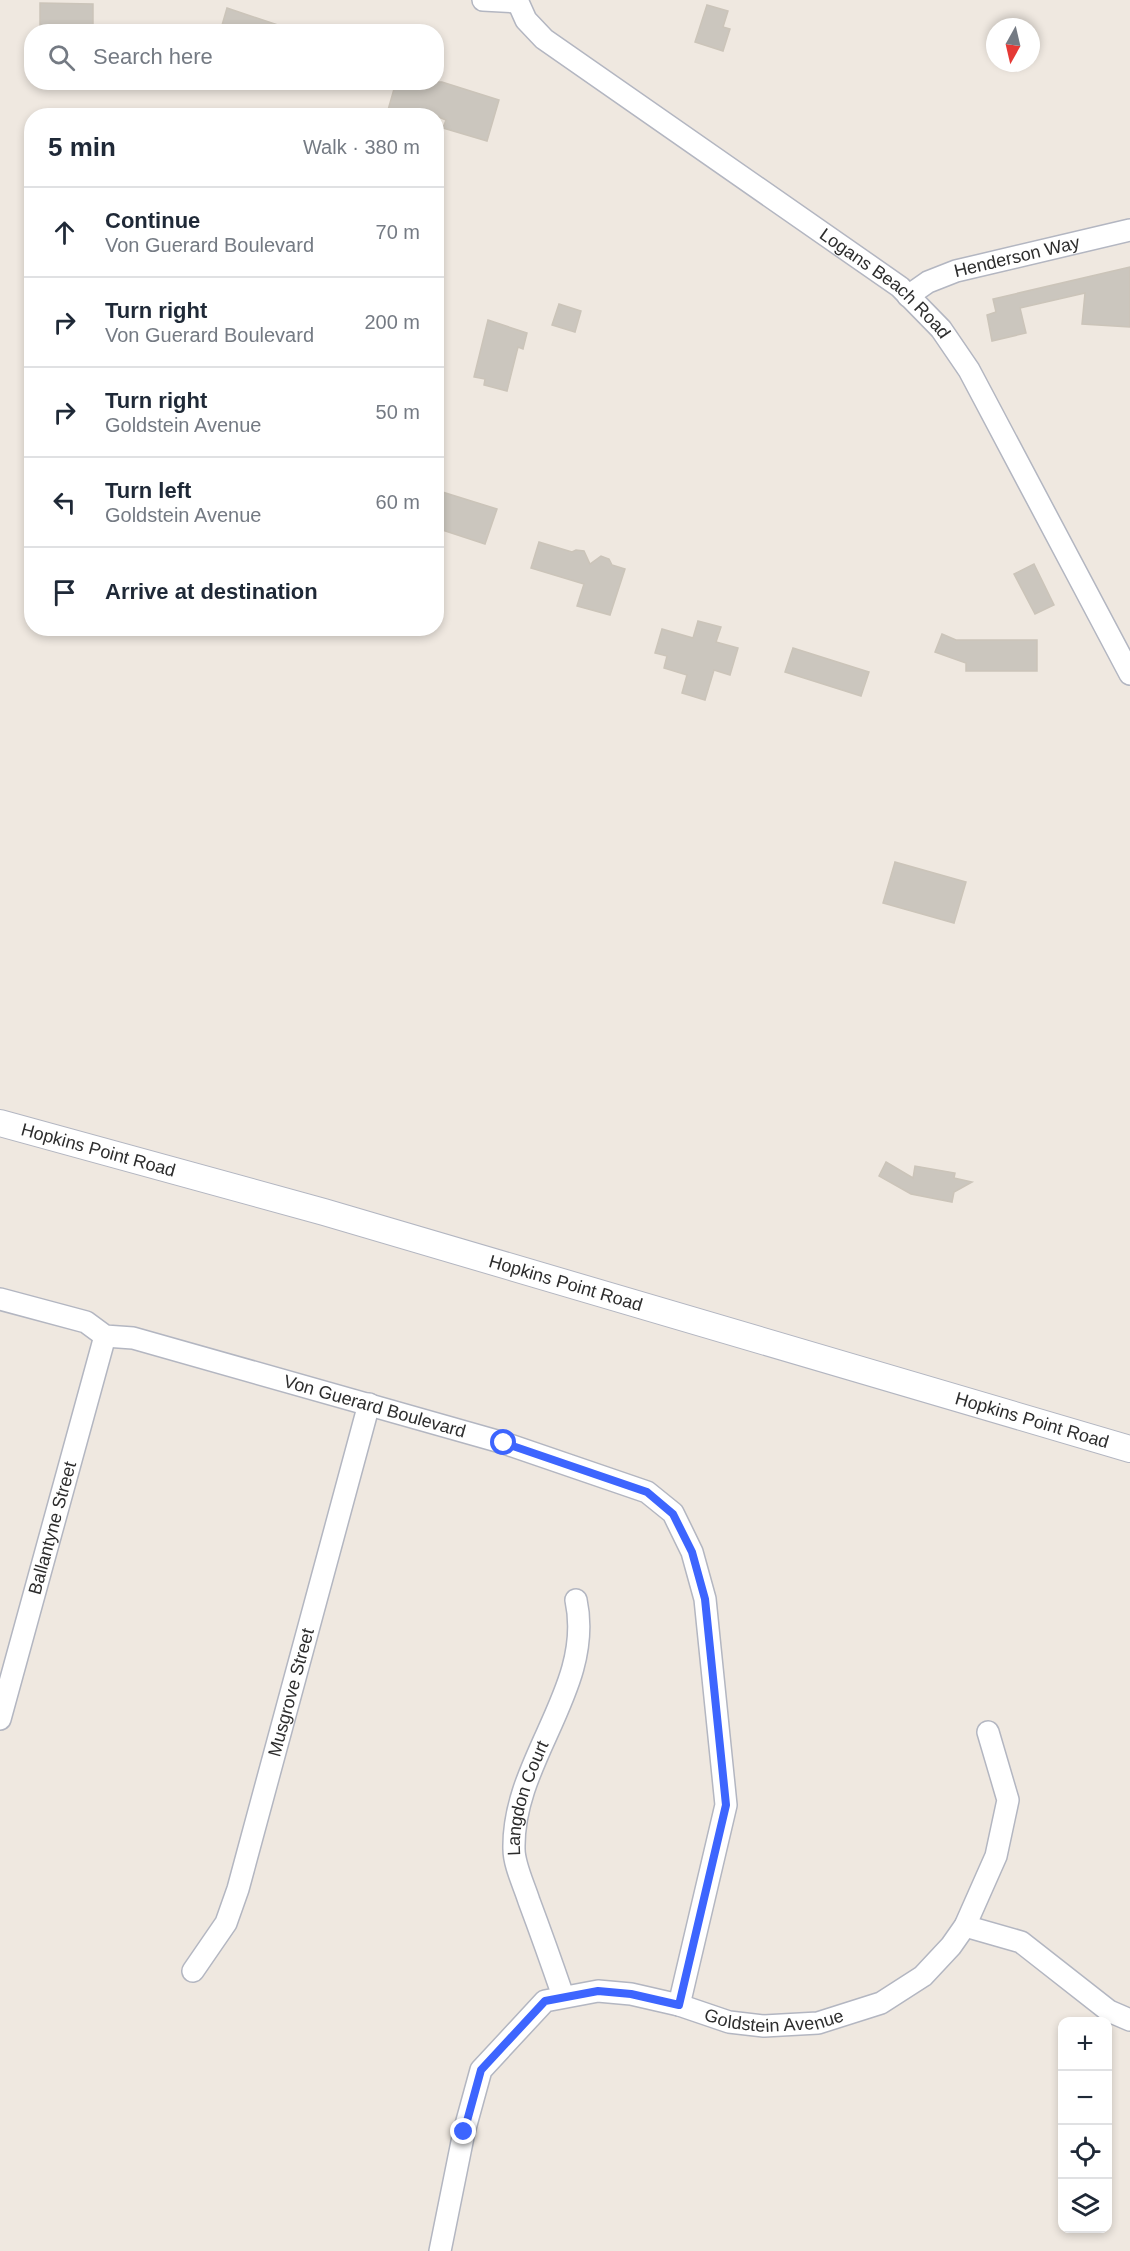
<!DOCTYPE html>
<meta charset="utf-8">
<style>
:root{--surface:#fff;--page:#f2f2f3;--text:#1f2937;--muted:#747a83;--line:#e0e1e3}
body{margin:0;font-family:Helvetica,sans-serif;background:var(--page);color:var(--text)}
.controls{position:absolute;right:18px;bottom:18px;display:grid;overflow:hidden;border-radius:12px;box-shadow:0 3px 9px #0003}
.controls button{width:54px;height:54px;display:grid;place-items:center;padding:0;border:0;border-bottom:2px solid var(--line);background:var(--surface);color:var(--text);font:30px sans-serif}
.compass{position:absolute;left:986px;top:18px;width:54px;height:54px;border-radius:50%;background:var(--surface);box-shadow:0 3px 9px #0003;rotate:188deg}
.stop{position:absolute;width:18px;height:18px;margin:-14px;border:4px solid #3d65fe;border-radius:50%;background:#fff}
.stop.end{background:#3d65fe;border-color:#fff;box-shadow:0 2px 6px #0008}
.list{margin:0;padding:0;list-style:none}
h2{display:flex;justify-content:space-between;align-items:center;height:78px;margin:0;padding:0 24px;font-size:26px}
h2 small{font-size:20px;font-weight:400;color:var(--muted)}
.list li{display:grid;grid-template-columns:39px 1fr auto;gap:18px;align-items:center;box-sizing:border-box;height:90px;padding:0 24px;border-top:2px solid var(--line)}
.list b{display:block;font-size:22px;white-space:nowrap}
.list p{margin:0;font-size:20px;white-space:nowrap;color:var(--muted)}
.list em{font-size:20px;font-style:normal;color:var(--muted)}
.icon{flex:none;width:33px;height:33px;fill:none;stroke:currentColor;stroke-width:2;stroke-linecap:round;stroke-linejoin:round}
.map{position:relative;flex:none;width:1130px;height:2251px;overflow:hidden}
.search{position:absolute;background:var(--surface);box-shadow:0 3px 9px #0003;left:24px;top:24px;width:420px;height:66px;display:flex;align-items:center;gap:15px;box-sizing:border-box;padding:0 21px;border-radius:24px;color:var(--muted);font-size:22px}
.panel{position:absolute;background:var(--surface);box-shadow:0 3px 9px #0003;left:24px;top:108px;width:420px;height:528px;border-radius:24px}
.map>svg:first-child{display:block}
</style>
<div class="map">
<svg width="1130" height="2251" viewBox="0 0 1130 2251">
<rect width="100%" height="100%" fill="#efe8e0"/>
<path fill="#cbc6be" stroke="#cbc4b9" stroke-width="1.5" d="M 40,3 L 93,4 L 93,32 L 40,32 Z
M 707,5 L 728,11 L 723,27 L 730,29 L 723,51 L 695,42 Z
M 227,8 L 290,29 L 290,32 L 220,32 Z
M 396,82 L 442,82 L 499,100 L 487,141 L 443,128 L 446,120 L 436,116 L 415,111 L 414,116 L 405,116 L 388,110 Z
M 1130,267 L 1130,327 L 1082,324 L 1085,293 L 1020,308 L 1026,333 L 992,341 L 987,315 L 996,312 L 993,299 Z
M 559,304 L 581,311 L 575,332 L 552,325 Z
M 488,320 L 527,333 L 523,349 L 518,347 L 507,391 L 484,385 L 485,379 L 474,377 Z
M 436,490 L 497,509 L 485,544 L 436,528 Z
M 539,542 L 572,552 L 576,550 L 584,551 L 590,564 L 601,556 L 609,559 L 612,565 L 625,569 L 610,615 L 577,606 L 584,584 L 531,568 Z
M 1034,564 L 1054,605 L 1035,614 L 1014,574 Z
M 698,621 L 721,627 L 716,642 L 738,648 L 730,675 L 714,670 L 705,700 L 682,693 L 687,675 L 664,668 L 667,656 L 655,653 L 662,629 L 693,638 Z
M 942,634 L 956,640 L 1037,640 L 1037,671 L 966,671 L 966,663 L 935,652 Z
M 793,648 L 869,672 L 861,696 L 785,672 Z
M 895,862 L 966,882 L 954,923 L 883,903 Z
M 886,1162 L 913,1178 L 915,1166 L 955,1173 L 954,1178 L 972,1182 L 954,1192 L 952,1202 L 911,1194 L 879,1176 Z"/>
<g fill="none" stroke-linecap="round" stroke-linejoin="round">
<g stroke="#b3b6c1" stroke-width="24">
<g id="minor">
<path d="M 483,0 L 517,2"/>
<path id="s1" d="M 517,0 L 526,20 L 544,39 L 900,287 L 941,329 L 969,370 L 1130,674"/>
<path id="s2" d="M 908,296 L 928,282 L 956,271 L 1130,230"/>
<path id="s3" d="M 0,1299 L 86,1322 L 105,1336 L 133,1338 L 504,1443 L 647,1492 L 673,1513 L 692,1552 L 705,1599 L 726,1805 L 679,2005"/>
<path id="s4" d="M 0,1719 L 105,1336"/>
<path d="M 965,1926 L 1021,1942 L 1109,2011 L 1130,2020"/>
<path id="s5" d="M 193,1971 L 226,1923 L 238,1889 L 369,1404"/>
<path id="s6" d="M 563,1996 C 552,1964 541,1933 529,1901 C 524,1885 514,1865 514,1849 C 512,1760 595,1688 576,1600"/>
<path id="s7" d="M 440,2251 L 464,2132 L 481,2070 L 545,2001 L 598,1991 L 631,1994 L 679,2005 L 729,2022 L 764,2026 L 818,2023 L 881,2003 L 923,1976 L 951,1946 L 965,1926 L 996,1856 L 1008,1800 L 988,1732"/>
</g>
</g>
<g stroke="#b3b6c1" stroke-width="28">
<g id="tertiary">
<path id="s8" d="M 0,1123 L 324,1212 L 1130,1449"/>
</g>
</g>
<use href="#minor" stroke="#fff" stroke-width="21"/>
<use href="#tertiary" stroke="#fff" stroke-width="26"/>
</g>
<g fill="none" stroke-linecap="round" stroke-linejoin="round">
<path stroke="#3d65fe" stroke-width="8" d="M 464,2132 L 481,2070 L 545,2001 L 598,1991 L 631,1994 L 679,2005 L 726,1805 L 705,1599 L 692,1552 L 673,1514 L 647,1492 L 504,1443"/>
</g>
<g text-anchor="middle" stroke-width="5" stroke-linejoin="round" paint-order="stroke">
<g font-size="18" fill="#2d2d2d" stroke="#fff">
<text dy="6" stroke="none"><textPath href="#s2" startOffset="117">Henderson Way</textPath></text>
<text dy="6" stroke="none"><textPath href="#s1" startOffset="468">Logans Beach Road</textPath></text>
<text dy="6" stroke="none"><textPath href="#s8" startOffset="102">Hopkins Point Road</textPath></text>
<text dy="6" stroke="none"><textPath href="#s8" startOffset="588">Hopkins Point Road</textPath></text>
<text dy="6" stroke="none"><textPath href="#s3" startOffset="392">Von Guerard Boulevard</textPath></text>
<text dy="6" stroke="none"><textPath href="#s8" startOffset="1074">Hopkins Point Road</textPath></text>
<text dy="6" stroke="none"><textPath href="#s4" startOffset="198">Ballantyne Street</textPath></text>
<text dy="6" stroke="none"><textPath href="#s5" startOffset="298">Musgrove Street</textPath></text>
<text dy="6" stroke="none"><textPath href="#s6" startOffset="208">Langdon Court</textPath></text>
<text dy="6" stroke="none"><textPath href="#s7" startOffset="514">Goldstein Avenue</textPath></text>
</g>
</g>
</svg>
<div class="controls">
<button>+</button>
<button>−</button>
<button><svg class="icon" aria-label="locate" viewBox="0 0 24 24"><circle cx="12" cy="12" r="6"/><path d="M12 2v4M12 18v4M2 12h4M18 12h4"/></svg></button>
<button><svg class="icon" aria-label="layers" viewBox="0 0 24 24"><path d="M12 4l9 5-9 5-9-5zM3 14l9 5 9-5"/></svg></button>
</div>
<svg class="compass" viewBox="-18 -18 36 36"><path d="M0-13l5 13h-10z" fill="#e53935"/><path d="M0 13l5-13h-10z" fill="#747a83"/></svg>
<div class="stop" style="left:504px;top:1443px"></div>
<div class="stop end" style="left:464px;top:2132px"></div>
<div class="search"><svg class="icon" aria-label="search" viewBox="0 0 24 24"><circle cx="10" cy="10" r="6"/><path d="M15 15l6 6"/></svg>Search here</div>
<section class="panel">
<h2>5 min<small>Walk · 380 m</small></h2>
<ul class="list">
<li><svg class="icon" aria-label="ahead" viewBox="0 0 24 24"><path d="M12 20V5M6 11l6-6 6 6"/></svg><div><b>Continue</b><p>Von Guerard Boulevard</p></div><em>70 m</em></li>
<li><svg class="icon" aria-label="right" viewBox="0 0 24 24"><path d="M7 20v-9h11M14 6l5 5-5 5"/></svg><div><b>Turn right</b><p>Von Guerard Boulevard</p></div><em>200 m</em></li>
<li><svg class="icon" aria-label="right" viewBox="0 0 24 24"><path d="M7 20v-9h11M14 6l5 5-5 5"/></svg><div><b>Turn right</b><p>Goldstein Avenue</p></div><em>50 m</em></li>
<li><svg class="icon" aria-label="left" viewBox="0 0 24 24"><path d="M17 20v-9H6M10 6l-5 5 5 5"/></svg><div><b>Turn left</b><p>Goldstein Avenue</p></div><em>60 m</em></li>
<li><svg class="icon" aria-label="arrive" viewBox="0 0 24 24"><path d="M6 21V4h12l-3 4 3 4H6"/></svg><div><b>Arrive at destination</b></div></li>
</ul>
</section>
</div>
